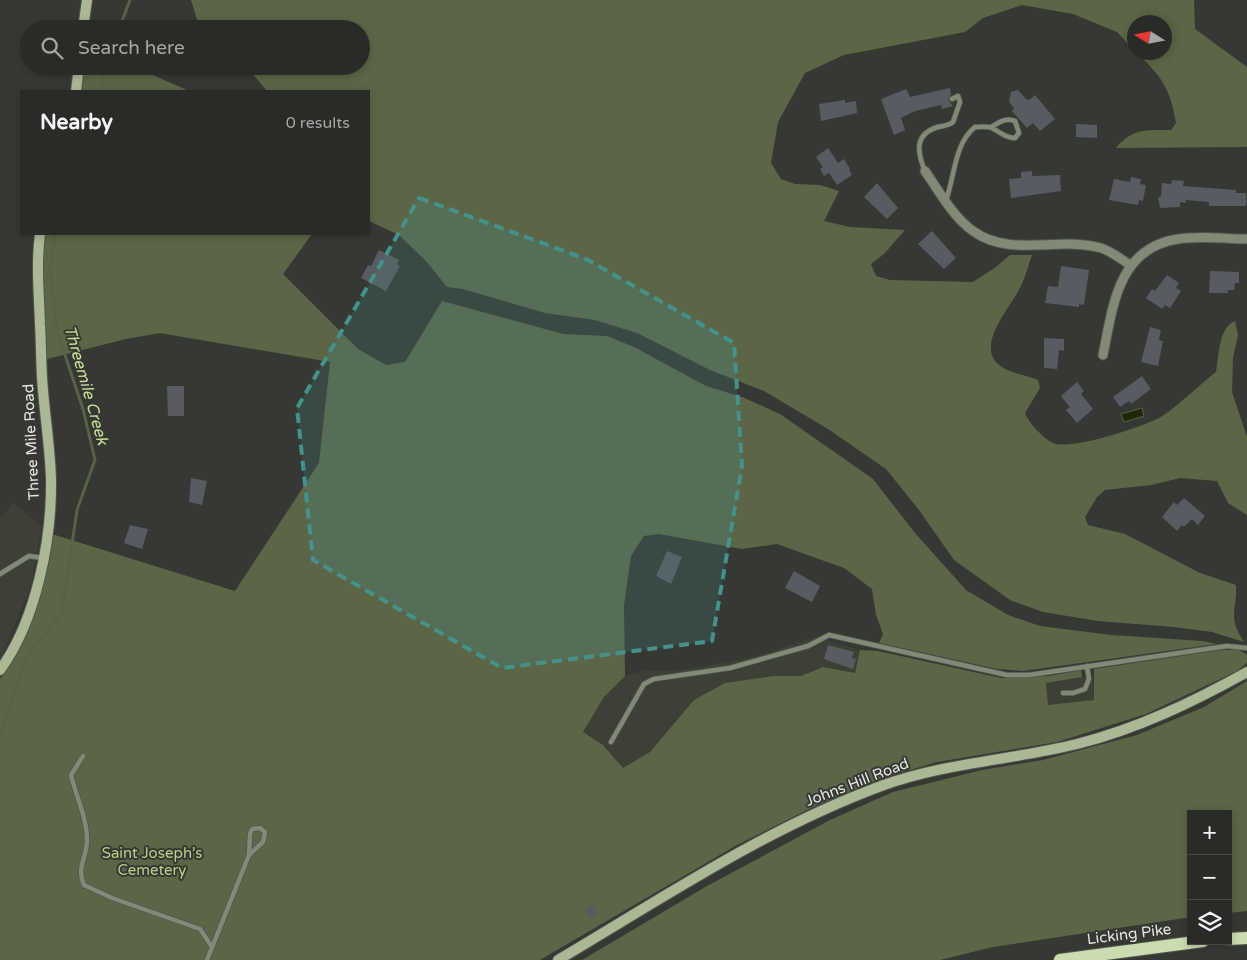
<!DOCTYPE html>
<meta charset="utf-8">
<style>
:root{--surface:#282b26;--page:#30332e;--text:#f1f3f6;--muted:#a5a7a7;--line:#444743}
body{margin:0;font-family:"Varela Round",sans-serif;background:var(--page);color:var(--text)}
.controls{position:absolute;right:15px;bottom:15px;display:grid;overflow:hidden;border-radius:0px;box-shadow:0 2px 8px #0003}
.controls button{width:45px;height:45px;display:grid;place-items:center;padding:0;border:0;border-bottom:1px solid var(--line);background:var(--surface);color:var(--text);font:25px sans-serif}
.compass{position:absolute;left:1127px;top:15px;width:45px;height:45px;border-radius:50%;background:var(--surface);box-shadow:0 2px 8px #0003;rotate:281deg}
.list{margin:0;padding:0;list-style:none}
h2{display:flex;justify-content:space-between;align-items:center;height:65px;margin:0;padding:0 20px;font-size:21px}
h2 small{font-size:16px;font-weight:400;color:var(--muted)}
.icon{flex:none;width:28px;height:28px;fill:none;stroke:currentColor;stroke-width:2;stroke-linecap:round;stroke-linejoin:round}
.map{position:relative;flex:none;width:1247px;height:960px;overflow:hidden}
.search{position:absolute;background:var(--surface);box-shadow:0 2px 8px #0003;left:20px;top:20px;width:350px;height:55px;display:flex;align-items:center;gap:12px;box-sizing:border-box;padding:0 18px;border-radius:28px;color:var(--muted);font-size:19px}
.panel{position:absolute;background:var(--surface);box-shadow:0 2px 8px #0003;left:20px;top:90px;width:350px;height:145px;border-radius:0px}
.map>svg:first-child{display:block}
</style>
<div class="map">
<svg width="1247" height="960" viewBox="0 0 1247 960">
<rect width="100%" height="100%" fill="#363933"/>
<path fill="#3d4135" d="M 13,502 L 42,527 L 30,589 L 0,659 L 0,519 Z
M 815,637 L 860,650 L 855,673 L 823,667 L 801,676 L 774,676 L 694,701 L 650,752 L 623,768 L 603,745 L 583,732 L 604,697 L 625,676 L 643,671 L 682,670 L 754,657 Z
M 1092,676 L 1095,700 L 1048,706 L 1046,683 Z"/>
<path fill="#5b6648" d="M 191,0 L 1194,0 L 1195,29 L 1247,67 L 1247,147 L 1116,148 C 1132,128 1147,130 1171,130 L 1176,123 C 1170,88 1162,77 1137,53 L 1164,52 L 1164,22 L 1134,22 L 1134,50 L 1117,32 L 1073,14 L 1022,5 L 983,18 L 965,32 L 844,55 L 805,73 L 778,122 L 771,163 L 781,179 L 795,184 L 820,185 L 839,191 L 824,221 L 850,227 L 905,230 L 884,254 L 871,264 L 876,276 L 890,280 L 973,282 L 996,267 L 1010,255 L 1032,255 C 1028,266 1025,278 1020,288 C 1011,306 976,344 998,364 C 1009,374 1025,374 1038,380 L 1040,388 L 1025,413 C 1028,422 1044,439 1053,443 C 1070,451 1142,427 1159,418 C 1176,408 1199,385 1216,372 C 1219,357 1218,328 1235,321 L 1238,335 L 1233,358 L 1232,392 L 1247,437 L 1247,515 L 1228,503 L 1217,481 L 1180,478 L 1151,485 L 1105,490 L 1097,497 L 1085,517 L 1088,525 L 1125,534 L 1200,573 L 1236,585 C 1237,613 1227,615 1244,642 L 1212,632 L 1174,627 L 1098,621 L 1043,612 L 1010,600 L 954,560 L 919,510 L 886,469 L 828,429 L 764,391 L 710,370 L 637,333 L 595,320 L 545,313 L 463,289 L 447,287 L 426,261 L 399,235 L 369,221 L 369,91 L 267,91 L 246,66 L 361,66 L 361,29 L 203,29 L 199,26 Z
M 84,66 L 133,66 L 189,91 L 81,91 Z
M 45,234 L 312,234 L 283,274 L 358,349 L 386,365 L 405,362 L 442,301 L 563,334 L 607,336 L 634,347 L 706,386 L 742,397 L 780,414 L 873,479 L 915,533 L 966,590 L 1008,615 L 1040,626 L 1111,635 L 1202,641 L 1217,644 L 1023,671 L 997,669 L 879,643 L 883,634 L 876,615 L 872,589 L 844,568 L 777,544 L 742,549 L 659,534 L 644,536 L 631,556 L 624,605 L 625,676 L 604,697 L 583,732 L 603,745 L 623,768 L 650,752 L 694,700 L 725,683 L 774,676 L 801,676 L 823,667 L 855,673 L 860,650 L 878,651 L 1001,678 L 1049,676 L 1081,670 L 1082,677 L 1046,683 L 1048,705 L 1094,700 L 1094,669 L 1221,650 L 1239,650 L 1247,655 L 1247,663 L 1237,671 L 1146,714 L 1057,742 L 937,762 L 880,779 L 811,808 L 737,845 L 540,960 L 0,960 L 0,679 L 29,629 L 39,599 L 52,534 L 235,591 L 319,463 L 330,362 L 160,333 L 126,339 L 47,359 L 42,267 Z
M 1247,681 L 1247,911 L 1228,913 L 1228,814 L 1191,814 L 1191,917 L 993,947 L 940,960 L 582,960 L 707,886 L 830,820 L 893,792 L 982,770 L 1043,760 L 1137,735 L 1204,707 Z"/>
<path fill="#1d2805" stroke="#596147" d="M 1142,408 L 1144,416 L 1124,422 L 1121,414 Z"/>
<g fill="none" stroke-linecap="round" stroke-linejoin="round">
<path stroke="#596147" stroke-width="3" d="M 119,29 L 130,0
M 100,91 L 107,66
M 0,733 L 27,657 L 62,612 L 77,510 L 95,460 L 83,409 L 57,331 L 50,268 L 55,234"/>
</g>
<path fill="#585b61" d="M 950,88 L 951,95 L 948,100 L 953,106 L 942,109 L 941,105 L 915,111 L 901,118 L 905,130 L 894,135 L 881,99 L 906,89 L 910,97 Z
M 1018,90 L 1026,99 L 1029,100 L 1035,95 L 1055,119 L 1040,131 L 1033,123 L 1027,128 L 1012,111 L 1014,108 L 1009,102 L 1011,92 Z
M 845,100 L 845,103 L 856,101 L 857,113 L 821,121 L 819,104 Z
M 1076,124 L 1097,125 L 1097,138 L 1076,137 Z
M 828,148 L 838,163 L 844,159 L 850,169 L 849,170 L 852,175 L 837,185 L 829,173 L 824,176 L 820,169 L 823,167 L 816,157 Z
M 1032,171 L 1032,176 L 1060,175 L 1061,191 L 1011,198 L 1009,179 L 1021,178 L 1021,172 Z
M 1131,177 L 1141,179 L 1140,184 L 1146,185 L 1143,201 L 1139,200 L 1138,205 L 1109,200 L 1114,179 L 1130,182 Z
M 1172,180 L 1184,181 L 1183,186 L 1236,190 L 1236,193 L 1246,193 L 1246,206 L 1209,206 L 1209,202 L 1186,200 L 1186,203 L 1180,202 L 1180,207 L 1160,208 L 1158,198 L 1161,196 L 1162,183 L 1171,184 Z
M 877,183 L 898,208 L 887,219 L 864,197 Z
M 932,231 L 956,258 L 944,269 L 918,244 Z
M 379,250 L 399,260 L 397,264 L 400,266 L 386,291 L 361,278 L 368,265 L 371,266 Z
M 1061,266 L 1089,270 L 1084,305 L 1079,304 L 1079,307 L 1045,303 L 1048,286 L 1058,287 Z
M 1210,271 L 1239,272 L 1239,283 L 1235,283 L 1234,290 L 1228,290 L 1228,293 L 1209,293 Z
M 1167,275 L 1179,283 L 1176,288 L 1181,291 L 1170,308 L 1165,305 L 1162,309 L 1146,298 L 1152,289 L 1155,291 Z
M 1150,327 L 1161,330 L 1159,340 L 1163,341 L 1158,366 L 1141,362 Z
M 1044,338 L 1064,339 L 1064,351 L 1059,350 L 1057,369 L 1044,368 Z
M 1142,376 L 1151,389 L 1131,404 L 1129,401 L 1120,407 L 1113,397 Z
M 1077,382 L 1084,391 L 1081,394 L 1093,409 L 1077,423 L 1066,410 L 1070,407 L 1061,396 Z
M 167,386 L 184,386 L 184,416 L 168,416 Z
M 191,478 L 207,481 L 202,505 L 189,502 Z
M 1184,498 L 1205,516 L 1198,525 L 1192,519 L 1184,527 L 1182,525 L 1177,531 L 1162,517 L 1174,502 L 1177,505 Z
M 130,525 L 148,529 L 142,549 L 124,543 Z
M 667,551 L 682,557 L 671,584 L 656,576 Z
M 794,571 L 820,586 L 812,602 L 785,588 Z
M 828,645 L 854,652 L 852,658 L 856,659 L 853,669 L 824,659 Z
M 593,904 L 598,913 L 590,919 L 584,910 Z"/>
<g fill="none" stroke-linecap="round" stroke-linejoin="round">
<g stroke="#52554f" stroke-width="6">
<path id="lane" d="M 925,171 C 917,152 914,134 938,127 C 943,126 948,126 953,122 L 960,102 L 958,96 L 952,99
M 946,200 C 955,176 954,144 975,127 C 980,127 987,126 992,128 C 1000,132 1005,138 1015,138 L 1019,133 L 1015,121 C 1005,117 999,123 991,127
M 0,574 L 29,556 L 43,558
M 1063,693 L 1073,693 L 1085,689 L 1089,679 L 1087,666
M 611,742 L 644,684 L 654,679 L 730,668 L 808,646 L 829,635 L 1007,675 L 1029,675 L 1227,646 L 1247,648
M 83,756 L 71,775 C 76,796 87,818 87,840 C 87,857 76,868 84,885 L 112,898 L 200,929 L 212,947
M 260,828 L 265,832 L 263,842 L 249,855 L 250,834 L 252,829 Z
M 207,960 L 249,855"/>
</g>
<g stroke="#52554f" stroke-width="11">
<path id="street" d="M 925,171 C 939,191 953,217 973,231 C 1010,258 1059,236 1101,248 C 1111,251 1121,259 1130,265
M 1103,355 C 1113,306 1118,248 1178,239 C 1200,235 1225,239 1247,239"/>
</g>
<g stroke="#52554f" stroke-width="12">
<path id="secondary" d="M 83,29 L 87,0
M 76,91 L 79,66
M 0,670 C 36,621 52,540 51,479 C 50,445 44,411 42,377 C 41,360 41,342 40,324 C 39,293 36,265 40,234
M 558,960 C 663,898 765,829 881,786 C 944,763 1012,760 1077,744 C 1137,729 1193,702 1247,672"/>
</g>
<g stroke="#52554f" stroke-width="14">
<path id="primary" d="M 1228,939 L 1247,938
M 1060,960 L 1203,941"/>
</g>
<use href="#lane" stroke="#828a75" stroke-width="4.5"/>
<use href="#street" stroke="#828a75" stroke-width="9"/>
<use href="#secondary" stroke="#abb896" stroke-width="10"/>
<use href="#primary" stroke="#cbdcb0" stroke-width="12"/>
</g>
<path fill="#44928b" fill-opacity="0.2" stroke="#44928b" stroke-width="4" stroke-dasharray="10 6" stroke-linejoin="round" d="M 419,198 L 586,259 L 734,343 L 742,466 L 712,641 L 502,668 L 313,560 L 297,408 Z"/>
<g text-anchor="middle" stroke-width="4" stroke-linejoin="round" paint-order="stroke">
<g font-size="15" fill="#e4e6e2" stroke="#363933">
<text transform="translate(31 442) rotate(-93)" y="5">Three Mile Road</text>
<text transform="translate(857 782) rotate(-21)" y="5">Johns Hill Road</text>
<text transform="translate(1129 934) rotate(-7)" y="5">Licking Pike</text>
</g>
<g font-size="15" fill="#b6d087" stroke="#363933">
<text x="152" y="858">Saint Joseph’s<tspan x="152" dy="17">Cemetery</tspan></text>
</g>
<g font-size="16" font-style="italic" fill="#c6e096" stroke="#363933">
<text transform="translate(87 385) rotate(74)" y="6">Threemile Creek</text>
</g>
</g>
</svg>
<div class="controls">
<button>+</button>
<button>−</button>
<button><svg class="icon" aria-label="layers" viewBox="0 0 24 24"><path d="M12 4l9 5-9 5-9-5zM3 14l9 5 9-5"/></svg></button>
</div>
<svg class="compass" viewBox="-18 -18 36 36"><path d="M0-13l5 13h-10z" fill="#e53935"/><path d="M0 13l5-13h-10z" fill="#a5a7a7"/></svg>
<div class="search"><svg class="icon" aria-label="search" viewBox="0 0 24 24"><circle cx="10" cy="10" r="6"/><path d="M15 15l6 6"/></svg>Search here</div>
<section class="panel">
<h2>Nearby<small>0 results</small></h2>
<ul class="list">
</ul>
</section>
</div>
